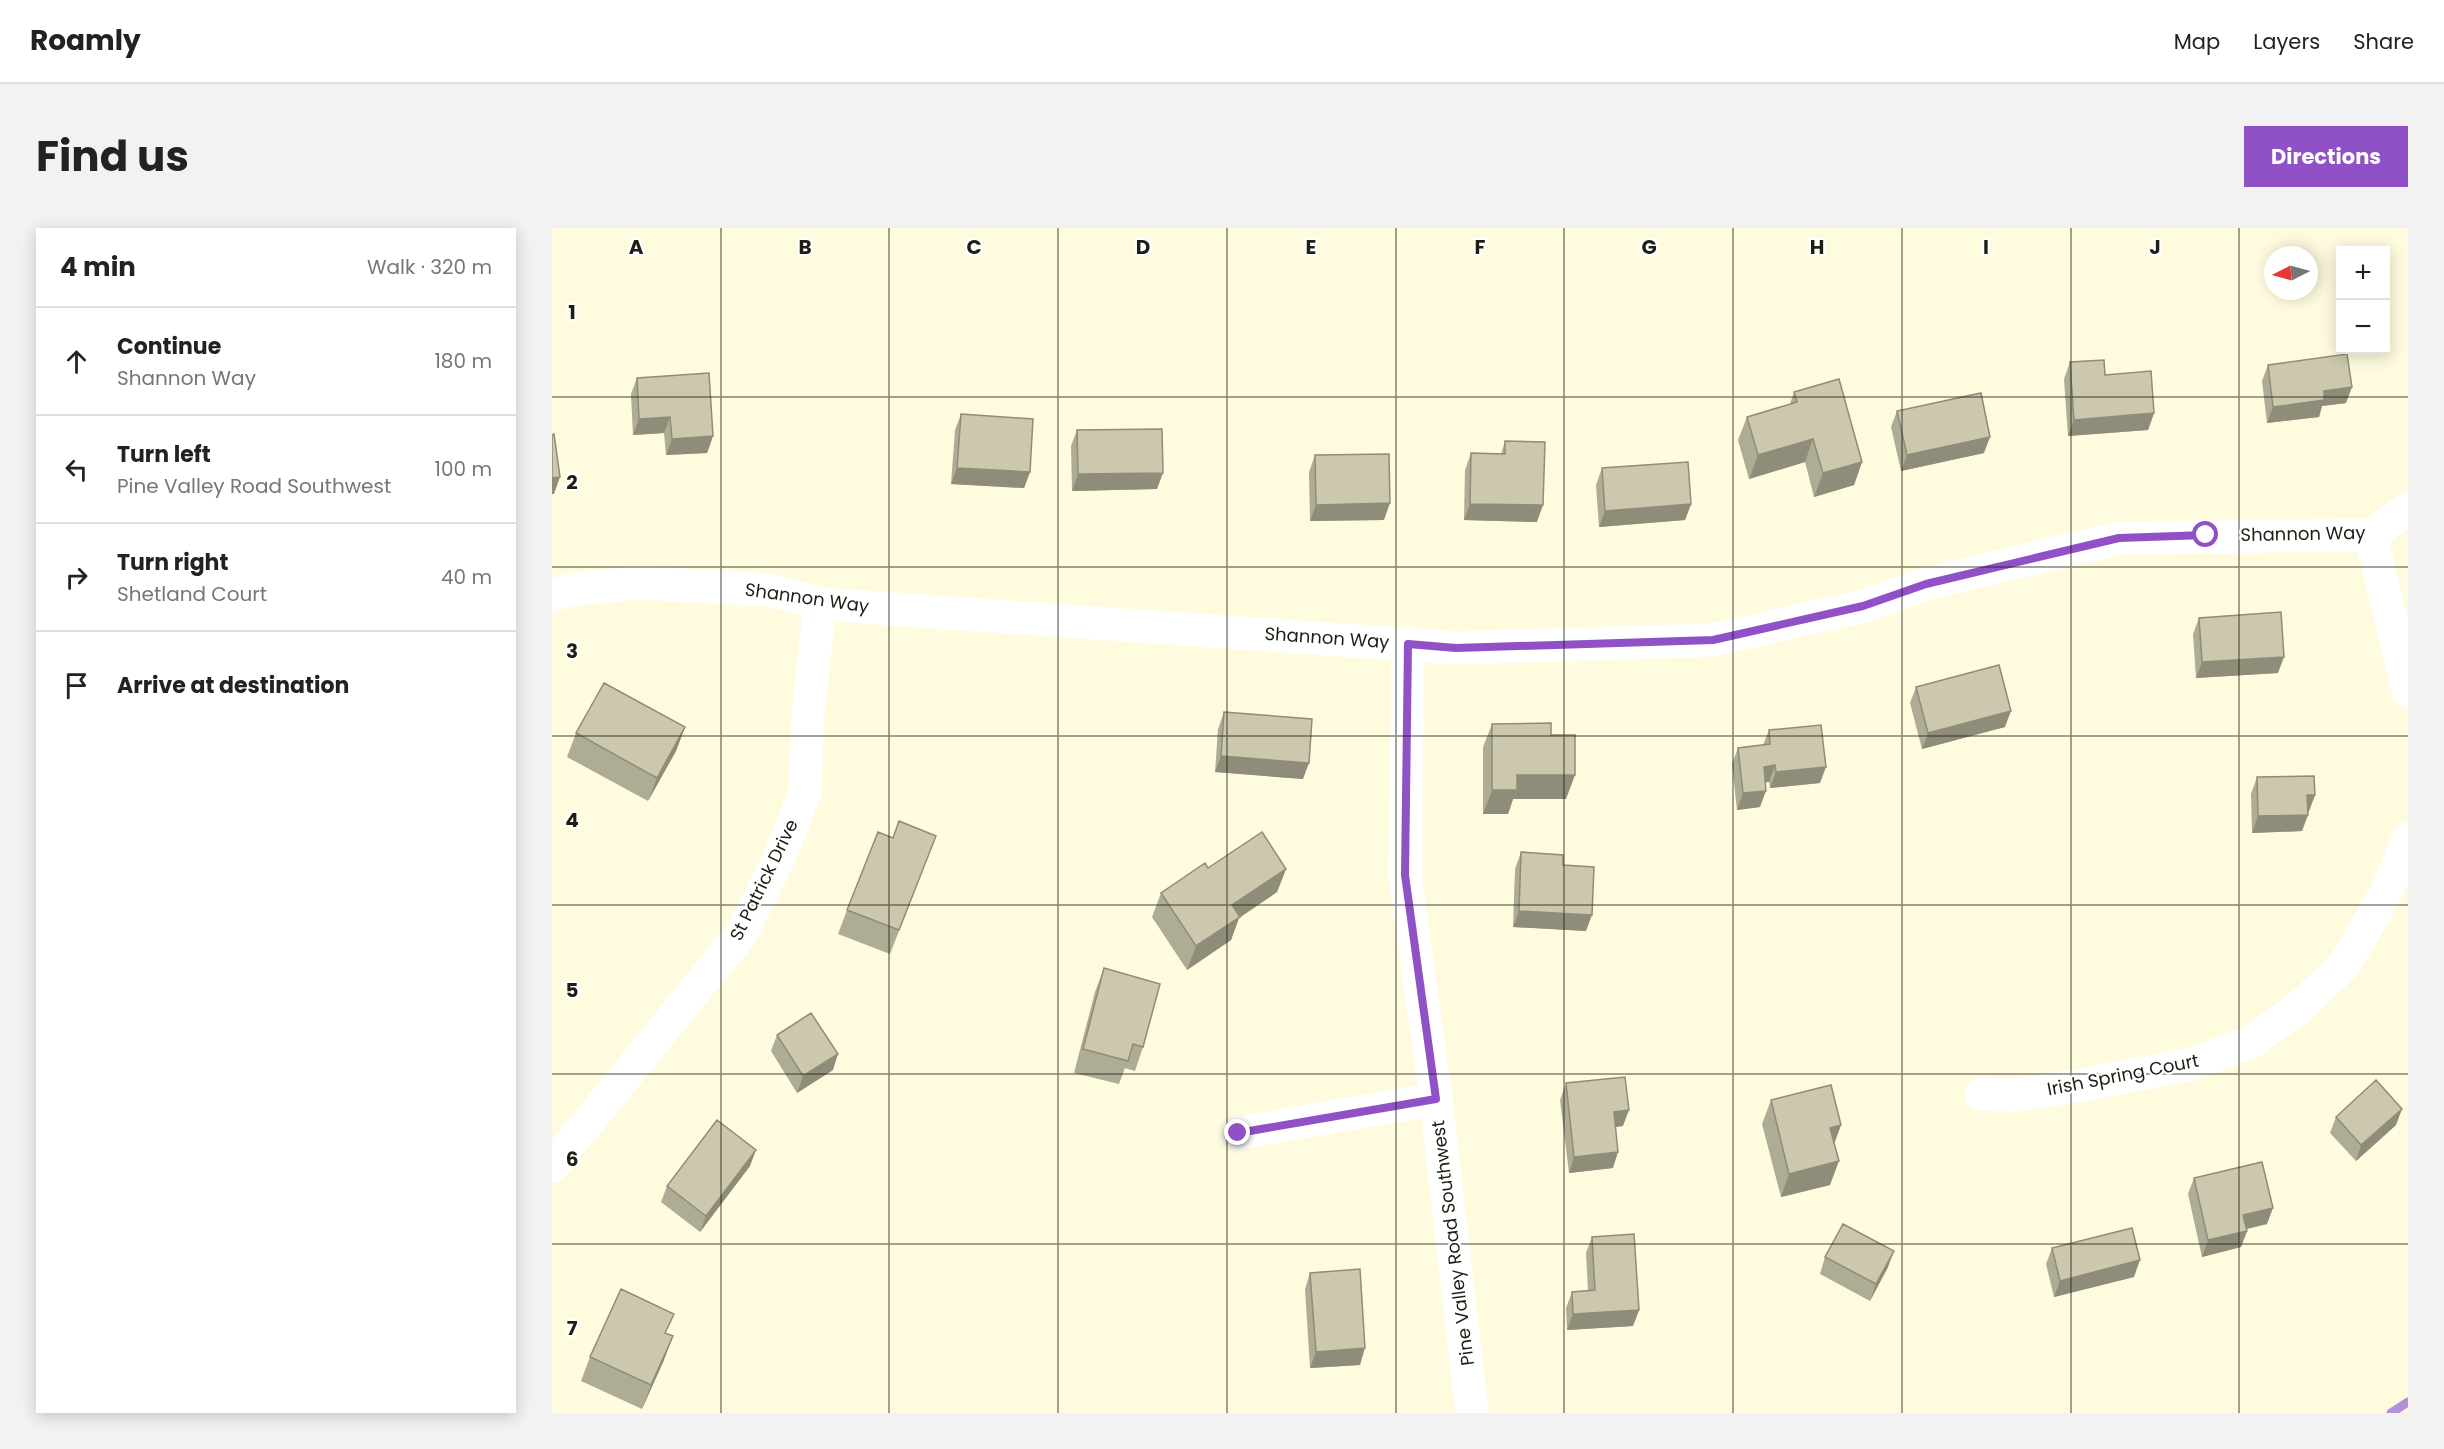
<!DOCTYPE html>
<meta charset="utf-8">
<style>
:root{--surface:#fff;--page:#f2f2f2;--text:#222;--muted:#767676;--line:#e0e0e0;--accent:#9051c7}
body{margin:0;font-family:Poppins,sans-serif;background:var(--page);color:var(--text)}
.controls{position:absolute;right:18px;top:18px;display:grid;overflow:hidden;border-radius:0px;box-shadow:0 3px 15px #0003}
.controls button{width:54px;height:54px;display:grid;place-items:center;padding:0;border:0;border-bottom:2px solid var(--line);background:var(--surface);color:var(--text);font:30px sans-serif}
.compass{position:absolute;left:1712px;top:18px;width:54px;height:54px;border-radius:50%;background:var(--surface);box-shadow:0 3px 15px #0003;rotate:264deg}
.stop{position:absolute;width:18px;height:18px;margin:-14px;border:4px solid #9051c7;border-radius:50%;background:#fff}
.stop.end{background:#9051c7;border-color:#fff;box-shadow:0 2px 6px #0008}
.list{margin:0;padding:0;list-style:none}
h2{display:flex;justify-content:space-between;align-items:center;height:78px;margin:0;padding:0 24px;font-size:26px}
h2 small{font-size:20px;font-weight:400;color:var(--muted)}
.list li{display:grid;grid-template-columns:39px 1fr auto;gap:18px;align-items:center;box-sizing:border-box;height:108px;padding:0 24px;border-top:2px solid var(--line)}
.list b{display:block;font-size:22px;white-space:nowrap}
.list p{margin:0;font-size:20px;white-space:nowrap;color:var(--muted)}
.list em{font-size:20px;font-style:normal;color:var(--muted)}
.icon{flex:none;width:33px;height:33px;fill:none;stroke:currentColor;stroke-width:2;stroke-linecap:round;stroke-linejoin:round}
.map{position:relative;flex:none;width:1856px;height:1185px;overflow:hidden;border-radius:0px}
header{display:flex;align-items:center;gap:36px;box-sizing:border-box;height:84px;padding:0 30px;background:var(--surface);border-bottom:2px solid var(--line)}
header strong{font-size:28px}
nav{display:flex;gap:33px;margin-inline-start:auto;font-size:21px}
.intro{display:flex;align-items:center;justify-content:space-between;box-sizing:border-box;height:144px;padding:0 36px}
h1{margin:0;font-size:42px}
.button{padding:15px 27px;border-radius:0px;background:var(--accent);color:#fff;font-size:21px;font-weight:700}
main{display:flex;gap:36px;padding:0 36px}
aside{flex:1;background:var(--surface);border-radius:0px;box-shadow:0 3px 15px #0003}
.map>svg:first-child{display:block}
</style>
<header>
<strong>Roamly</strong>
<nav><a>Map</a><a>Layers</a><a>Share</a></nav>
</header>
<div class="intro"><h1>Find us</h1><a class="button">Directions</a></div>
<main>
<aside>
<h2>4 min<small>Walk · 320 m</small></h2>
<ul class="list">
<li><svg class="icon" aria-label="ahead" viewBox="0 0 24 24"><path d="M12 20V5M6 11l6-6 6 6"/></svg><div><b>Continue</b><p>Shannon Way</p></div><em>180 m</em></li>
<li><svg class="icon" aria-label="left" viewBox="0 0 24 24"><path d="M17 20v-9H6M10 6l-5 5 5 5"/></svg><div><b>Turn left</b><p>Pine Valley Road Southwest</p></div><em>100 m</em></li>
<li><svg class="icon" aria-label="right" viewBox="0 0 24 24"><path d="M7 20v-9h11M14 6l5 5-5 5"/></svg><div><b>Turn right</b><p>Shetland Court</p></div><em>40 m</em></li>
<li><svg class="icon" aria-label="arrive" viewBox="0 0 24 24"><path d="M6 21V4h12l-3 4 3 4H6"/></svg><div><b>Arrive at destination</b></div></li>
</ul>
</aside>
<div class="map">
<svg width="1856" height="1185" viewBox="0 0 1856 1185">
<rect width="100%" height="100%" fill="#fffbdf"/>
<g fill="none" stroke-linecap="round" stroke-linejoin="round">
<path stroke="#b291d7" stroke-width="9" d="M 1839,1185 L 1856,1174"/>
<path stroke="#fff" stroke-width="33" d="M 1819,307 L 1856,463
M 0,367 L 23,361 L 88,355 L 219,362 L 268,376 L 904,420 L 1161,412 L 1311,378 L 1374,356 L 1567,310 L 1819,307 L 1856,281
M 856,415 L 853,647 L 884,871 L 920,1185
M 1429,866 L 1463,867 L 1524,858 L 1640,836 L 1699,814 L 1748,779 L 1793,736 L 1835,663 L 1856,611
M 686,905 L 884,871
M 0,938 L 190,705 L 228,628 L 253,565 L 256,486 L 268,376"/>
</g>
<path fill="#afac95" d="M 1518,134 L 1553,147 L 1602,185 L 1596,202 L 1516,208 L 1512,151 Z
M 1716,137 L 1794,175 L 1770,178 L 1767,189 L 1715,195 L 1710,153 Z
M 85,150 L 161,208 L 155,225 L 114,227 L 112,205 L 81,207 L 79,166 Z
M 1242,164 L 1310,234 L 1302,257 L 1262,269 L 1253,234 L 1197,251 L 1186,212 L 1195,189 L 1238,176 Z
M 1345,183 L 1432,225 L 1349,243 L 1339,199 Z
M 409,186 L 478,244 L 472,260 L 399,256 L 403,202 Z
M 525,202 L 605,261 L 520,263 L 519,218 Z
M 953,213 L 985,294 L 912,292 L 913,242 L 919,225 L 949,226 Z
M 763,227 L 832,292 L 758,293 L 757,244 Z
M 1050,240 L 1139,276 L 1133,292 L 1047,299 L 1044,257 Z
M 1647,390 L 1726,445 L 1644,450 L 1641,406 Z
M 1364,459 L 1453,499 L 1370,521 L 1358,475 Z
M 672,484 L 751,551 L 663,544 L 666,501 Z
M 940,496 L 999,507 L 1014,571 L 961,571 L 956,586 L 931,586 L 931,519 Z
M 133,499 L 124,523 L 96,573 L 15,529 L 24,505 Z
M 1217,502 L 1268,555 L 1218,560 L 1217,554 L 1213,554 L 1208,579 L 1185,582 L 1180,536 L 1186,520 L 1211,517 Z
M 1705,549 L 1763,567 L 1757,583 L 1755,583 L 1750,603 L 1700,605 L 1699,566 Z
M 969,624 L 1034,703 L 961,699 L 963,641 Z
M 375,631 L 338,726 L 286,706 L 295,682 Z
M 656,640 L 734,641 L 725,664 L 687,690 L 679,712 L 635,742 L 600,689 L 609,665 Z
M 552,740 L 591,819 L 583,843 L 573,840 L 567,856 L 522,845 L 543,764 Z
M 225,807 L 281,842 L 245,865 L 219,823 Z
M 1014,855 L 1071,898 L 1063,899 L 1061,940 L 1017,945 L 1008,872 Z
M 1219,872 L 1289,897 L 1282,916 L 1278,957 L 1229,969 L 1210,896 Z
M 1784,889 L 1844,897 L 1804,933 L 1778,905 Z
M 198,938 L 148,1004 L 109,974 L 115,958 Z
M 1642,950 L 1715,996 L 1695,1001 L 1695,1003 L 1689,1019 L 1650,1029 L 1636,966 Z
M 1040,1009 L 1087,1082 L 1081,1098 L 1015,1102 L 1014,1080 L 1020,1064 L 1036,1063 L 1034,1025 Z
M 1500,1020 L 1582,1049 L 1502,1069 L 1494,1036 Z
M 1273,1029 L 1336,1039 L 1318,1073 L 1268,1046 Z
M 758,1045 L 808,1137 L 758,1140 L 753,1061 Z
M 38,1129 L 112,1132 L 90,1181 L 29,1153 Z"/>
<path fill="#8f8c79" d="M 1800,159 L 1794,175 L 1770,178 L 1767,189 L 1715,195 L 1721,179 L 1772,163 Z
M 1602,185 L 1596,202 L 1516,208 L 1522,192 Z
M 118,189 L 112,205 L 81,207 L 87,191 Z
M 161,208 L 155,225 L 114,227 L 120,211 Z
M 1438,209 L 1432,225 L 1349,243 L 1355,227 Z
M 1261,211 L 1253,234 L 1197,251 L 1206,227 Z
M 1310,234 L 1302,257 L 1262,269 L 1271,245 Z
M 405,240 L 478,244 L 472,260 L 399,256 Z
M 611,245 L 605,261 L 520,263 L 526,246 Z
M 8,249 L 2,266 L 0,266 L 0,250 Z
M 838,275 L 832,292 L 758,293 L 764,277 Z
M 918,276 L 991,277 L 985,294 L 912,292 Z
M 1139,276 L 1133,292 L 1047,299 L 1053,283 Z
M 1732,429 L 1726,445 L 1644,450 L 1650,434 Z
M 1459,483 L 1453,499 L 1370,521 L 1376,505 Z
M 133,499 L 124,523 L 96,573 L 105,550 Z
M 669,528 L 757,535 L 751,551 L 663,544 Z
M 1223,537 L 1217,554 L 1206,555 L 1212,539 Z
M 1274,539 L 1268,555 L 1218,560 L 1224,544 Z
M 965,547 L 1023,547 L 1014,571 L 961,571 L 956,586 L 931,586 L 940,562 Z
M 1214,563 L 1208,579 L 1185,582 L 1191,565 Z
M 1755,567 L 1763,567 L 1757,583 L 1749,583 Z
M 1756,587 L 1750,603 L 1700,605 L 1706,588 Z
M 734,641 L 725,664 L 687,690 L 679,712 L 635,742 L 644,718 L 680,677 Z
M 967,683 L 1040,687 L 1034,703 L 961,699 Z
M 286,826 L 281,842 L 245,865 L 251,848 Z
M 1850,881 L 1844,897 L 1804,933 L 1809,917 Z
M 1077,882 L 1071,898 L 1056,900 L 1062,884 Z
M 1289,897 L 1280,921 L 1278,900 Z
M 204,922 L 198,938 L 148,1004 L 154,988 Z
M 1066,924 L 1061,940 L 1017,945 L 1022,929 Z
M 1287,933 L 1278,957 L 1229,969 L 1237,946 Z
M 1721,980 L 1715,996 L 1685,1003 L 1691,987 Z
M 1695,1003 L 1689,1019 L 1650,1029 L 1656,1012 Z
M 1342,1023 L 1336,1039 L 1318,1073 L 1324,1056 Z
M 1588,1032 L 1582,1049 L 1502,1069 L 1508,1053 Z
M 1087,1082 L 1081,1098 L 1015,1102 L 1021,1086 Z
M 121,1108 L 112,1132 L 90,1181 L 99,1157 Z
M 813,1120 L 808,1137 L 758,1140 L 764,1124 Z"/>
<path fill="#ccc8ad" stroke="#8f8c79" stroke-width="1.5" d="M 1795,126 L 1800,159 L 1772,163 L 1772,172 L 1721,179 L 1716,137 Z
M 1552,132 L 1553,147 L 1599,143 L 1602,185 L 1522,192 L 1518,134 Z
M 157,145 L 161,208 L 120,211 L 118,189 L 87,191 L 85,150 Z
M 1287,151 L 1310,234 L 1271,245 L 1261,211 L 1206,227 L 1195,189 L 1245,174 L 1242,164 Z
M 1429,165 L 1438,209 L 1355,227 L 1345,183 Z
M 409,186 L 481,191 L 478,244 L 405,240 Z
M 610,201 L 611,245 L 526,246 L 525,202 Z
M 2,206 L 8,249 L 0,250 L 0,207 Z
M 953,213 L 993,214 L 991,277 L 918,276 L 919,225 L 953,226 Z
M 837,226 L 838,275 L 764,277 L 763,227 Z
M 1136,234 L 1139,276 L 1053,283 L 1050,240 Z
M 1729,384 L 1732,429 L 1650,434 L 1647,390 Z
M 1447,437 L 1459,483 L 1376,505 L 1364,459 Z
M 52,455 L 133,499 L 105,550 L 24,505 Z
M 672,484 L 760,491 L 757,535 L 669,528 Z
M 999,495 L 999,507 L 1023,507 L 1023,547 L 965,547 L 965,562 L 940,562 L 940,496 Z
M 1269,497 L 1274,539 L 1224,544 L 1223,537 L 1212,539 L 1214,563 L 1191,565 L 1186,520 L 1218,516 L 1217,502 Z
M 1762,548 L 1763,567 L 1755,567 L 1756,587 L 1706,588 L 1705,549 Z
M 347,593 L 384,608 L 347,702 L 295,682 L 326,604 L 341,610 Z
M 710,604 L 734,641 L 680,677 L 688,689 L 644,718 L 609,665 L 653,635 L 656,640 Z
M 969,624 L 1011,627 L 1011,637 L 1042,639 L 1040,687 L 967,683 Z
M 552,740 L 608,756 L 591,819 L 581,816 L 576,833 L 531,821 Z
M 259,785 L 286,826 L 251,848 L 225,807 Z
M 1073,849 L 1077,882 L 1062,884 L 1066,924 L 1022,929 L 1014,855 Z
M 1824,852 L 1850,881 L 1809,917 L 1784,889 Z
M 1279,857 L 1289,897 L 1278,900 L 1287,933 L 1237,946 L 1219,872 Z
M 165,892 L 204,922 L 154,988 L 115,958 Z
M 1710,934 L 1721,980 L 1691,987 L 1695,1003 L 1656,1012 L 1642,950 Z
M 1291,996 L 1342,1023 L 1324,1056 L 1273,1029 Z
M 1580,1000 L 1588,1032 L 1508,1053 L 1500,1020 Z
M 1082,1006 L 1087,1082 L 1021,1086 L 1020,1064 L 1043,1062 L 1040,1009 Z
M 808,1041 L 813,1120 L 764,1124 L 758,1045 Z
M 69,1061 L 122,1086 L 113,1105 L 121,1108 L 99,1157 L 38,1129 Z"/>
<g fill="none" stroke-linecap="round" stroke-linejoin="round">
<path stroke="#9051c7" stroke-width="8" d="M 686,905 L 884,871 L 853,647 L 856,416 L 904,420 L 1161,412 L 1311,378 L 1374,356 L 1567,310 L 1654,307"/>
</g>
<path fill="none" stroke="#1f1e14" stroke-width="1.5" stroke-opacity="0.55" d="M 169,0 L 169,1185M 337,0 L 337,1185M 506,0 L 506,1185M 675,0 L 675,1185M 844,0 L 844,1185M 1012,0 L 1012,1185M 1181,0 L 1181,1185M 1350,0 L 1350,1185M 1519,0 L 1519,1185M 1687,0 L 1687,1185M 0,169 L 1856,169M 0,339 L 1856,339M 0,508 L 1856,508M 0,677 L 1856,677M 0,846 L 1856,846M 0,1016 L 1856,1016"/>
<g text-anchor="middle" stroke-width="4.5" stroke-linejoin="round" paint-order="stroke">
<g font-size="18" fill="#1f1e14" stroke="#fff">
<text transform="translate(1751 306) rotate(-1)" y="6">Shannon Way</text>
<text transform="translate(255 370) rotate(8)" y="6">Shannon Way</text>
<text transform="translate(775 410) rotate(4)" y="6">Shannon Way</text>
<text transform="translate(212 652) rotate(-64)" y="6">St Patrick Drive</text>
<text transform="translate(1571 847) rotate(-11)" y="6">Irish Spring Court</text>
<text transform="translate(901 1015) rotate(-97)" y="6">Pine Valley Road Southwest</text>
</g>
</g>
<g font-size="20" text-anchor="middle" font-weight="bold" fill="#1f1e14" stroke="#fff" stroke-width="4.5" stroke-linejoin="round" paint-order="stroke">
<text x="84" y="26">A</text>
<text x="253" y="26">B</text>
<text x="422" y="26">C</text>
<text x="591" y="26">D</text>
<text x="759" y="26">E</text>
<text x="928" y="26">F</text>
<text x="1097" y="26">G</text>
<text x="1265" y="26">H</text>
<text x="1434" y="26">I</text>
<text x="1603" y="26">J</text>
<text x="20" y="91">1</text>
<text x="20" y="261">2</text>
<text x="20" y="430">3</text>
<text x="20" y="599">4</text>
<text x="20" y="769">5</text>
<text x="20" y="938">6</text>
<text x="20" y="1107">7</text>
</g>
</svg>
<div class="controls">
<button>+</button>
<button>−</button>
</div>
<svg class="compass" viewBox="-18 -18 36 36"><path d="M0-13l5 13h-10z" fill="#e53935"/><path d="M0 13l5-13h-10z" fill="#767676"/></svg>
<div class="stop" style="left:1654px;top:307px"></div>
<div class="stop end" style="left:686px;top:905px"></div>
</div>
</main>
